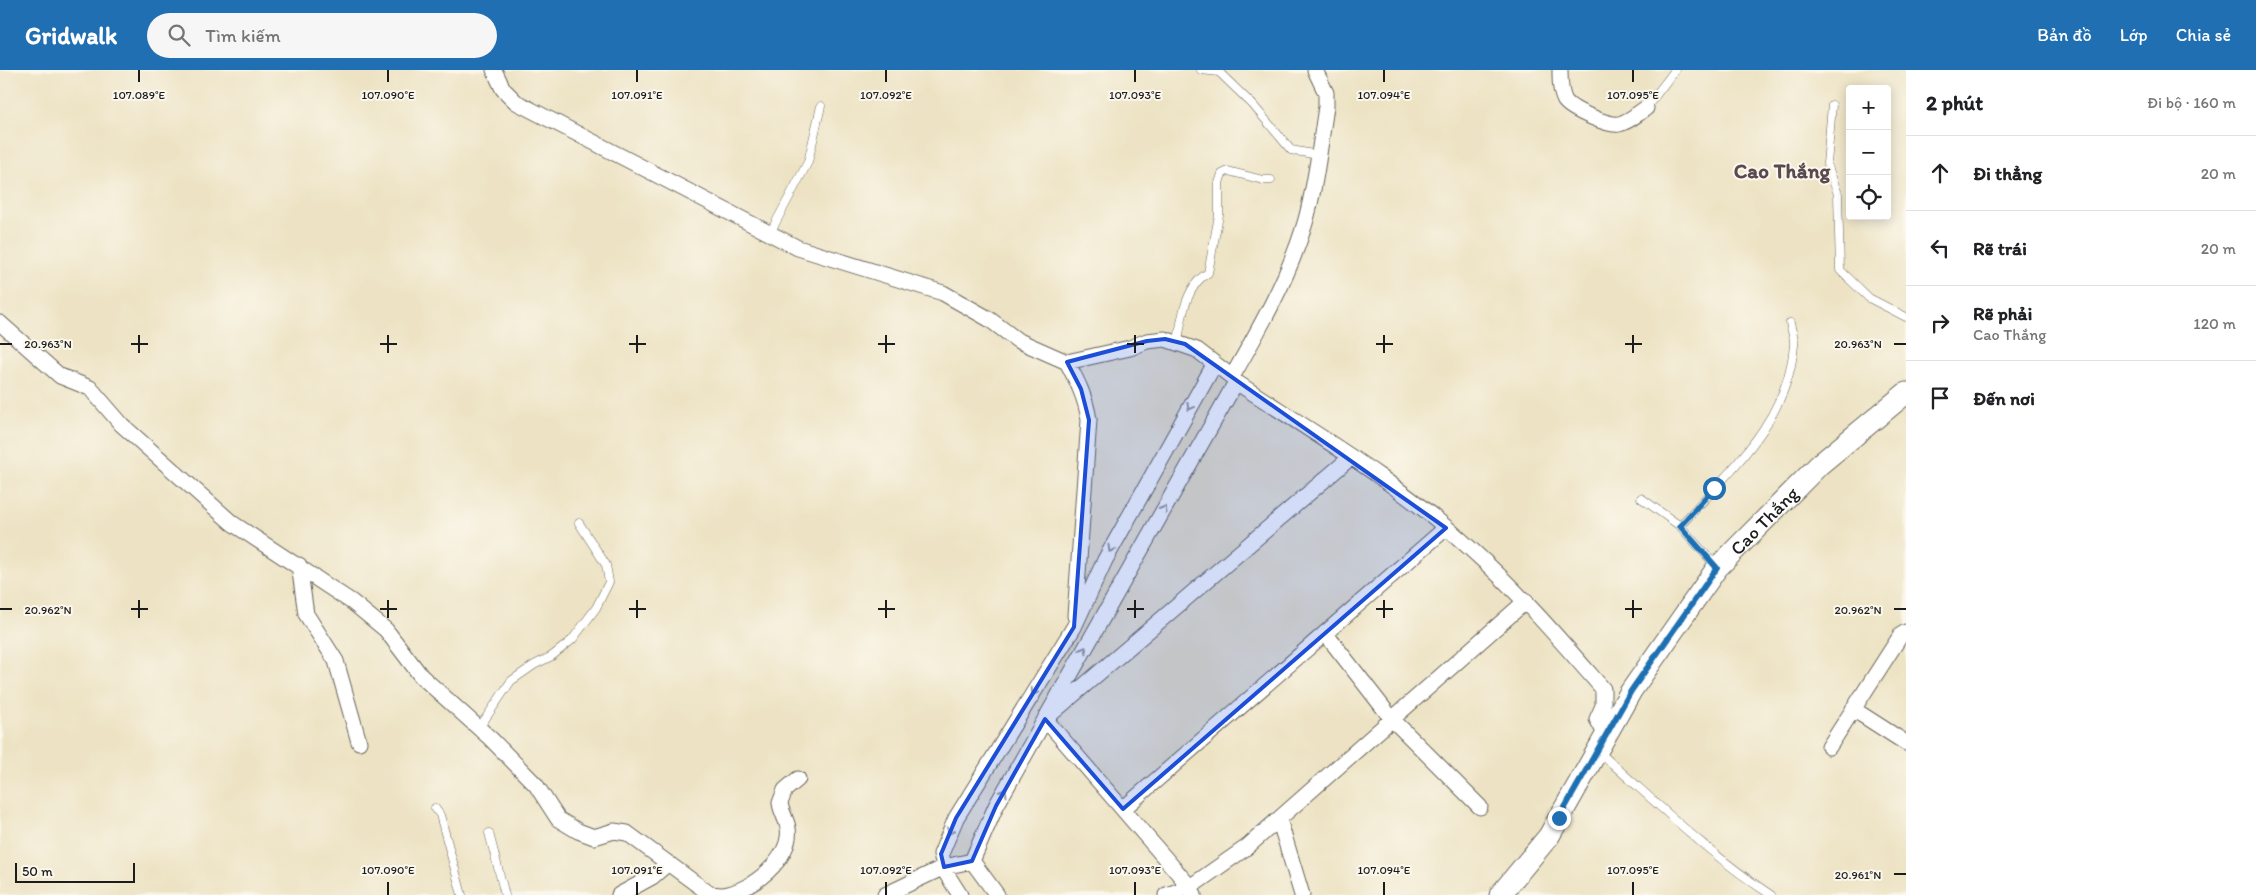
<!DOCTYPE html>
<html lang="vi">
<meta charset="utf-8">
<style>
:root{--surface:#fff;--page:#f6f6f6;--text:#202124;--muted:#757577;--line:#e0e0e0;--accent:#1f6fb2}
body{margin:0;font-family:Itim,sans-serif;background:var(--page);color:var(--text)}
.controls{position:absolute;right:15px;top:15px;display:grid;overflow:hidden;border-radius:5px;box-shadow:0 2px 12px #0003}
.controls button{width:45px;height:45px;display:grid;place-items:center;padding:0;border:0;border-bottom:1px solid var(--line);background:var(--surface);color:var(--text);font:25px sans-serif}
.scale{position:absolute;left:15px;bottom:12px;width:120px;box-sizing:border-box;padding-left:5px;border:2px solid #1c1c1c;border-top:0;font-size:14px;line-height:18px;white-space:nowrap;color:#1c1c1c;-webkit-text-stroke:4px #fbf7ec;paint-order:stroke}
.stop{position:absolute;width:15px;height:15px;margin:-11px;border:4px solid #1f6fb2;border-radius:50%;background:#fff}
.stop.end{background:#1f6fb2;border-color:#fff;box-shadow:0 1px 5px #0008}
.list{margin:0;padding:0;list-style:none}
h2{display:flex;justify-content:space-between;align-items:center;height:65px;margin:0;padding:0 20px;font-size:21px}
h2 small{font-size:16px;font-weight:400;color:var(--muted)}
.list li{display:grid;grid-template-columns:32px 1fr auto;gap:15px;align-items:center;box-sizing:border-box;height:75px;padding:0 20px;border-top:1px solid var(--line)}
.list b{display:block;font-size:19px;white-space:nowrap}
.list p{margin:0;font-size:16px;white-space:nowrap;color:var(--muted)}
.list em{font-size:16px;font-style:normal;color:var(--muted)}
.icon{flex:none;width:28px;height:28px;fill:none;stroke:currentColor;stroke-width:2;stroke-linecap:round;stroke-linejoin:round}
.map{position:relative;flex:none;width:1906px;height:825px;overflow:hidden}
header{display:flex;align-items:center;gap:30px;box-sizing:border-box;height:70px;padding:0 25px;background:var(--accent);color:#fff}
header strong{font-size:24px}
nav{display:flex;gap:28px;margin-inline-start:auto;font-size:18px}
.search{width:350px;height:45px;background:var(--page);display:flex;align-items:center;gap:12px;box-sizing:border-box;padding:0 18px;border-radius:28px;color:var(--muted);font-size:19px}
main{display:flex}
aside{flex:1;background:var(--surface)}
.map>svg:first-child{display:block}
</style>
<header>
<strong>Gridwalk</strong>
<div class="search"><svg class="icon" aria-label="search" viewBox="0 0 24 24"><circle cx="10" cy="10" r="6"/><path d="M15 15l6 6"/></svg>Tìm kiếm</div>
<nav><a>Bản đồ</a><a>Lớp</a><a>Chia sẻ</a></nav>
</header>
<main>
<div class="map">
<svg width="1906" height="825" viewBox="0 0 1906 825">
<rect width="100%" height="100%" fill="#fbf7ec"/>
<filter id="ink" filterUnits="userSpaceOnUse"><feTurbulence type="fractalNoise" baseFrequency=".02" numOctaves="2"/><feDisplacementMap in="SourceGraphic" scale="10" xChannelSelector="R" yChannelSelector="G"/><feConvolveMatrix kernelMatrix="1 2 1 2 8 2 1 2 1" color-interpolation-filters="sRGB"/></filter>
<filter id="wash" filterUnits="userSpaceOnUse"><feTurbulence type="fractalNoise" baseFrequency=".0096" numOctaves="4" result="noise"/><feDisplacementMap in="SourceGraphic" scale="20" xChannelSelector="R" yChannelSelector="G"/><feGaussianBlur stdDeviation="1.12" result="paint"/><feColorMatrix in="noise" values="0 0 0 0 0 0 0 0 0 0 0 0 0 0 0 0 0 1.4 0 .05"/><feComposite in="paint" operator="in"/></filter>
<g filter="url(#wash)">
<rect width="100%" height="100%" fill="#ede3c4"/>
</g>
<g filter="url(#ink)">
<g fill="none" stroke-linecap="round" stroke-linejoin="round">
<g stroke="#656257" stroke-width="9">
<path id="lane" d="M 1201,0 L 1219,2 L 1253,35 L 1291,80 L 1318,85
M 1832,35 L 1827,94 L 1838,124 L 1840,200 L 1869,228 L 1906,247
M 1646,38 L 1675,0
M 770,163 L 808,92 L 821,36
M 1178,272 C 1181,249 1186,215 1208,203 L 1219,145 L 1219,113 L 1222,104 L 1228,101 L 1263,110 L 1271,110
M 1641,428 L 1680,456 L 1716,496
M 1680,456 C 1728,402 1788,352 1794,275 C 1795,268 1791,260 1790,253
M 479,658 L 511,611 L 534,595 L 552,586 L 572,570 L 596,538 L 609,512 L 606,495 L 579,453
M 1599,682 C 1655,731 1708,784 1771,825
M 435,738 L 440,745 L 462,825
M 489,763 L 505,825"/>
</g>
<g stroke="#656257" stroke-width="17">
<path id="street" d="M 494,0 L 503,19 L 516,32 L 798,178 L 943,223 L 989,249 L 1017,270 L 1067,292 L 1130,278 L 1147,271 L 1165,269 L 1197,280 L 1232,307 L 1236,312 C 1317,365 1402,415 1473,481 C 1520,523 1561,571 1603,619 L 1603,636 L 1597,649 L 1606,665
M 1560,0 C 1560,10 1560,22 1565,31 C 1572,40 1608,56 1619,54 C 1629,52 1637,44 1646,38
M 0,253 L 60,306 L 90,318 L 122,355 L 232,453 L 352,532 L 386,560 L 421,606 L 491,669 L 536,715 L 558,749 L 578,761 L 594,767 L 614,761 L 627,763 L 710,824 L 721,825
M 1067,292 C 1077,311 1086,328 1089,350 L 1075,546
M 1232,307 C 1260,258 1289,207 1305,153 C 1316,115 1320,75 1326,37 L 1326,23 L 1315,0
M 299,495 L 306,544 L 336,591 L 359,672
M 1325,563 L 1392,649 L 1480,737
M 1853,639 L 1906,673
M 1829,677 L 1901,565 L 1906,562
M 1123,739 L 1446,458
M 1279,749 L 1302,825
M 619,825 L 652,807 L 668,793
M 723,825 C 750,822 793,788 788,758 C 787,750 781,742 780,733 L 785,720 L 798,709
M 885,825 L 944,797 L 972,791
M 960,825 L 946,803 L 941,784 L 956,748 L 1074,557 L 1105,490 L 1214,295
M 997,825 L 972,791 L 996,736 L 1236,312
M 1166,825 L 1190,817 L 1247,777 L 1526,531
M 1194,825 L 1190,817 L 1045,649 L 1350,388"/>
</g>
<g stroke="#656257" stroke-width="23">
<g id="secondary">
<path id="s1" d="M 1500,825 L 1549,766 L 1631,621 L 1717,498 L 1819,395 L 1906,323"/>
</g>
</g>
<use href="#lane" stroke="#fff" stroke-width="8"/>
<use href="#street" stroke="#fff" stroke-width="15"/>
<use href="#secondary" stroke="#fff" stroke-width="21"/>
</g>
<defs><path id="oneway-chevron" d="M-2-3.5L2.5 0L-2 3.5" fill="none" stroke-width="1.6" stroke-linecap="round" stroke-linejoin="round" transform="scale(1.25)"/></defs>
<g stroke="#999">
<use href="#oneway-chevron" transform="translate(1190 337) rotate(119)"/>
<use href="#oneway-chevron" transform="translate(1164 439) rotate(-60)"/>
<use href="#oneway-chevron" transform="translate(1111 479) rotate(119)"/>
<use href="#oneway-chevron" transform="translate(1084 580) rotate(-60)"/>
<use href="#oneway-chevron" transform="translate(1034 622) rotate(122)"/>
<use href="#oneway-chevron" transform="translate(1004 722) rotate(-60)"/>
<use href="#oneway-chevron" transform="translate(950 761) rotate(115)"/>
</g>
</g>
<g fill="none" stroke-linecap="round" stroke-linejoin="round" filter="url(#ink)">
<path stroke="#1f6fb2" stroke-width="6" d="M 1559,748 L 1631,621 L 1717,498 L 1680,456 L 1714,418"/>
</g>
<path fill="#1d4ed8" fill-opacity="0.2" stroke="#1d4ed8" stroke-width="4" stroke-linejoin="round" d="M 1165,269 L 1185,274 L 1446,458 L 1123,739 L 1045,649 L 996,736 L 972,791 L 944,797 L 941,784 L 956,748 L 1074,557 L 1089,350 L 1081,319 L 1067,292 L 1147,271 Z"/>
<path fill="none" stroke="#1c1c1c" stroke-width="2" d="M 139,0 L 139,12M 388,0 L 388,12M 637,0 L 637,12M 886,0 L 886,12M 1135,0 L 1135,12M 1384,0 L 1384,12M 1633,0 L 1633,12M 139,265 L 139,283M 388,265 L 388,283M 637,265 L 637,283M 886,265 L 886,283M 1135,265 L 1135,283M 1384,265 L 1384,283M 1633,265 L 1633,283M 0,274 L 12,274M 131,274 L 148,274M 380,274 L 397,274M 629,274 L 646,274M 878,274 L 895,274M 1127,274 L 1144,274M 1376,274 L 1393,274M 1625,274 L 1642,274M 1894,274 L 1906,274M 139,530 L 139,548M 388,530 L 388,548M 637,530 L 637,548M 886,530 L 886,548M 1135,530 L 1135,548M 1384,530 L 1384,548M 1633,530 L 1633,548M 0,539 L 12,539M 131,539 L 148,539M 380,539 L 397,539M 629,539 L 646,539M 878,539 L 895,539M 1127,539 L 1144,539M 1376,539 L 1393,539M 1625,539 L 1642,539M 1894,539 L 1906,539M 1894,804 L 1906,804M 388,812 L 388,825M 637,812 L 637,825M 886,812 L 886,825M 1135,812 L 1135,825M 1384,812 L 1384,825M 1633,812 L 1633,825"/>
<g text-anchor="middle" stroke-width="4" stroke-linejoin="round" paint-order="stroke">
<g font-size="19" fill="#1c1c1c" stroke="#fbf7ec">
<text dy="7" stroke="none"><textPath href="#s1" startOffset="460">Cao Thắng</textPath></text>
</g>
<g font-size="21" font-weight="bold" fill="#5b4950" stroke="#fbf7ec">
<text x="1782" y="108">Cao Thắng</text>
</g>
</g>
<g font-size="12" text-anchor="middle" fill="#1c1c1c" stroke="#fbf7ec" stroke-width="4" stroke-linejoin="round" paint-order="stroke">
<text x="139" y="29">107.089°E</text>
<text x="388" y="29">107.090°E</text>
<text x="637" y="29">107.091°E</text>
<text x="886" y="29">107.092°E</text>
<text x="1135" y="29">107.093°E</text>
<text x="1384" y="29">107.094°E</text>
<text x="1633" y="29">107.095°E</text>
<text x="48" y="278">20.963°N</text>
<text x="1858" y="278">20.963°N</text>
<text x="48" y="544">20.962°N</text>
<text x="1858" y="544">20.962°N</text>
<text x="388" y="804">107.090°E</text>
<text x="637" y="804">107.091°E</text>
<text x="886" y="804">107.092°E</text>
<text x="1135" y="804">107.093°E</text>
<text x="1384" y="804">107.094°E</text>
<text x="1633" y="804">107.095°E</text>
<text x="1858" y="809">20.961°N</text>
</g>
</svg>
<div class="controls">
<button>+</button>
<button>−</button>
<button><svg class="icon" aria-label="locate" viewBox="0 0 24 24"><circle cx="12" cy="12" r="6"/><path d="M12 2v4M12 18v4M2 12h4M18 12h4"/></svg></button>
</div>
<div class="scale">50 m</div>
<div class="stop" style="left:1714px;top:418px"></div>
<div class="stop end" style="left:1559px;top:748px"></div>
</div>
<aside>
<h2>2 phút<small>Đi bộ · 160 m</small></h2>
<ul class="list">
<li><svg class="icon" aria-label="ahead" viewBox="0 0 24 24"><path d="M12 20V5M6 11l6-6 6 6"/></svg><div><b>Đi thẳng</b></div><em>20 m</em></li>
<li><svg class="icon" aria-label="left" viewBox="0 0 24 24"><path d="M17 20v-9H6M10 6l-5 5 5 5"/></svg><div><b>Rẽ trái</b></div><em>20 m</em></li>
<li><svg class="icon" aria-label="right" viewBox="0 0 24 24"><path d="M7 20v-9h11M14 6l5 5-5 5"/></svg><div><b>Rẽ phải</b><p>Cao Thắng</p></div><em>120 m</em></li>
<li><svg class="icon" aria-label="arrive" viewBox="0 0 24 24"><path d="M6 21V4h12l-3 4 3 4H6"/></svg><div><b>Đến nơi</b></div></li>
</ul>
</aside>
</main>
